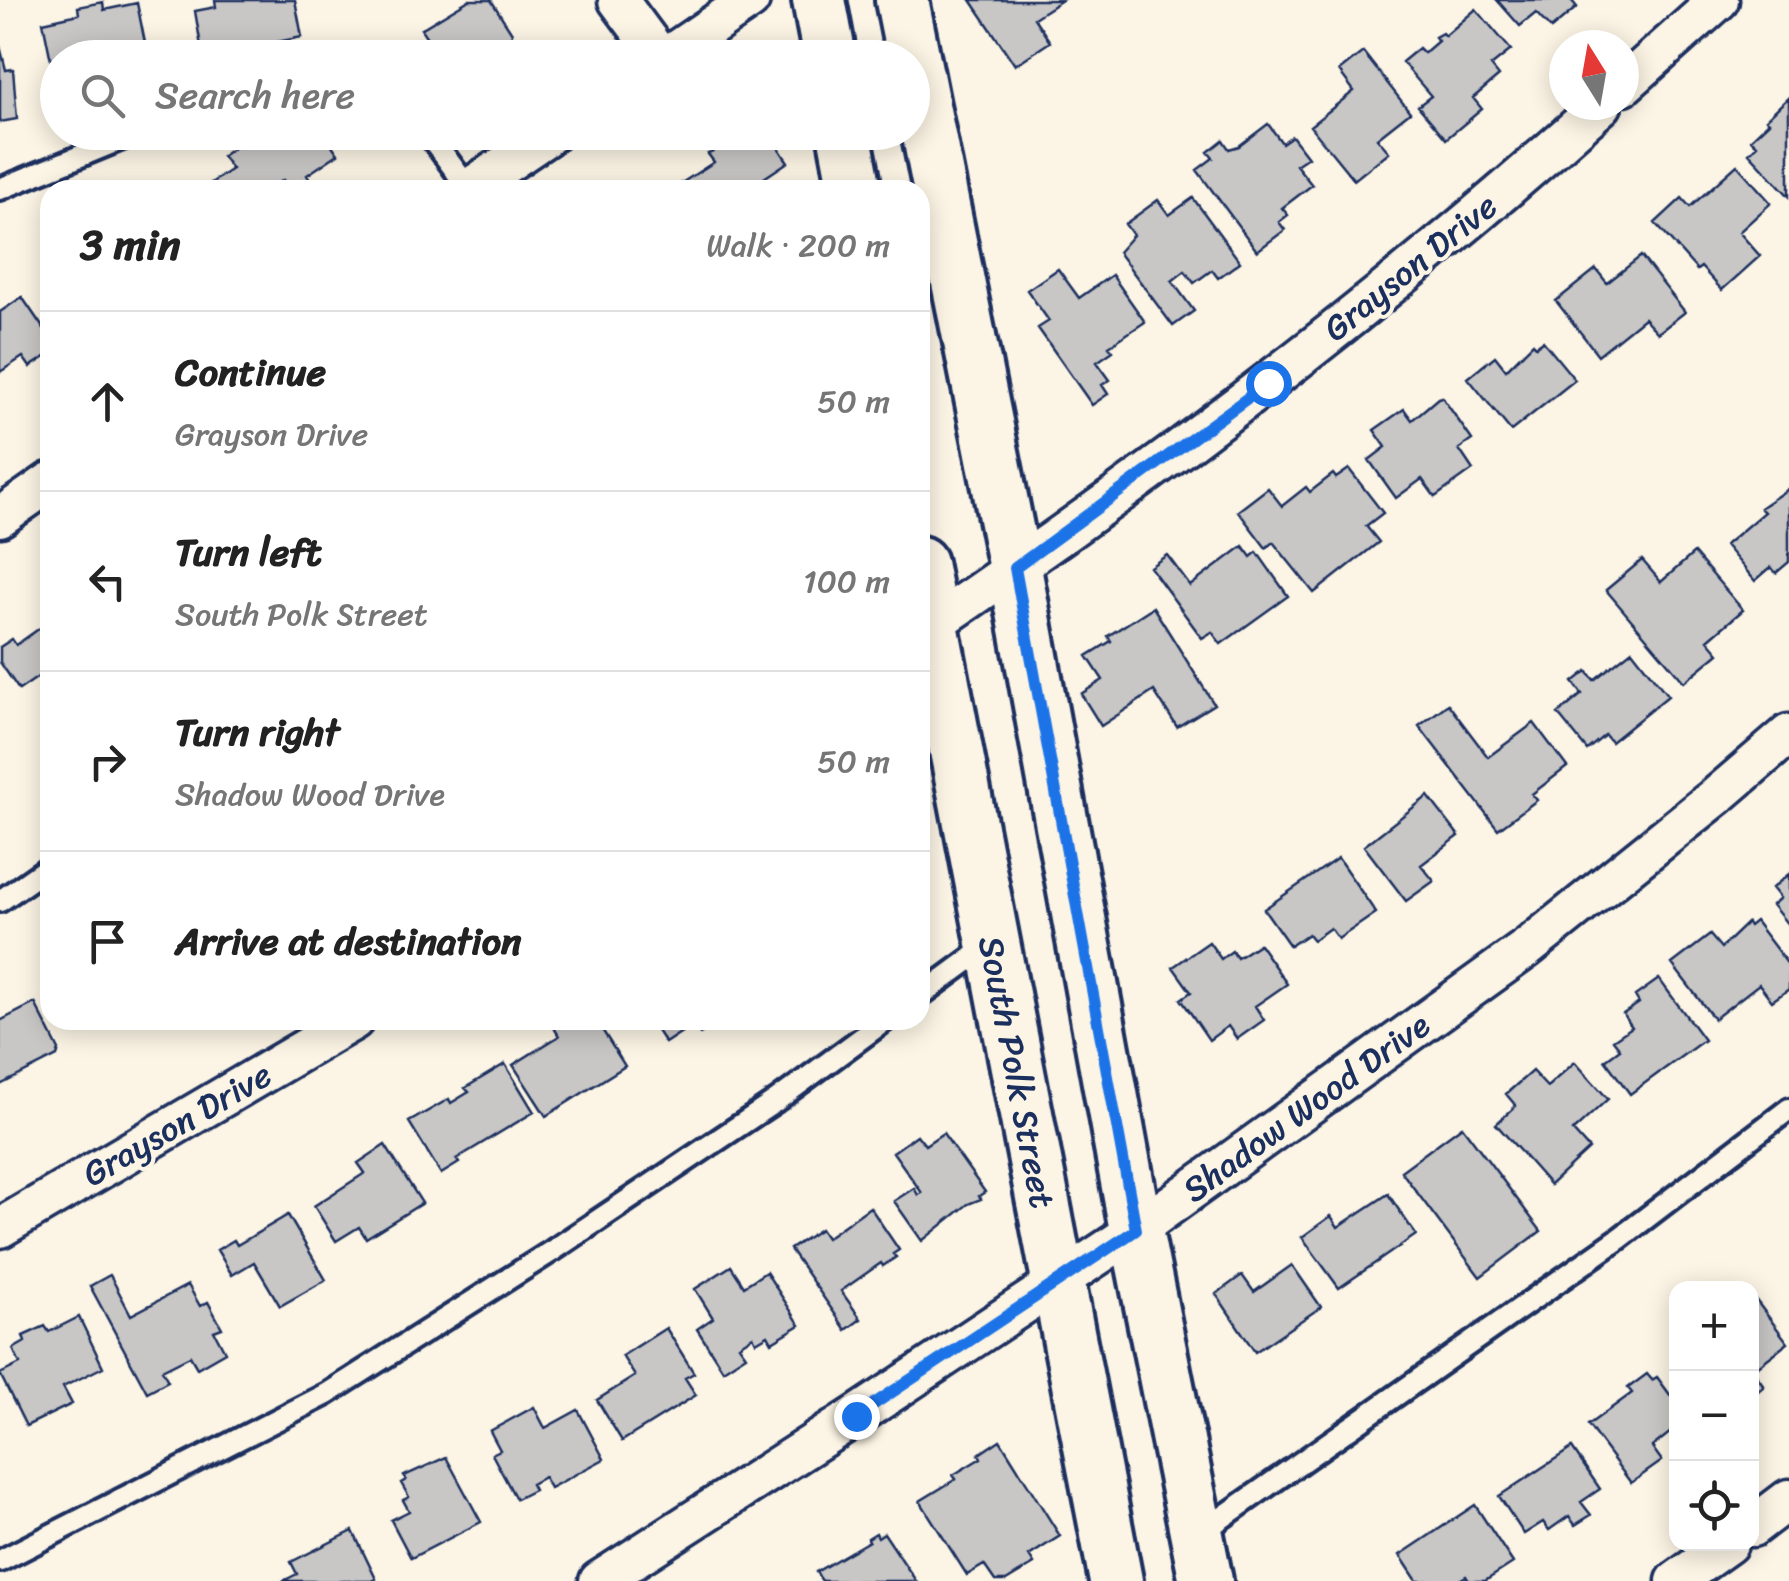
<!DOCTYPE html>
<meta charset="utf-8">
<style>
:root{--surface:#fff;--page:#f2f2f2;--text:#222;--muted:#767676;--line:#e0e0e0}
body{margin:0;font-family:Sriracha,sans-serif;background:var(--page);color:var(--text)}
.controls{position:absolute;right:30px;bottom:30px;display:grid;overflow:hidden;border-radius:20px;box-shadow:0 5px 25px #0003}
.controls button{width:90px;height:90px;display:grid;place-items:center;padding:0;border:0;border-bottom:2px solid var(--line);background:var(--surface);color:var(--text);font:50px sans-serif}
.compass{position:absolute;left:1549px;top:30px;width:90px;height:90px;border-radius:50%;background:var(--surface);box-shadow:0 5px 25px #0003;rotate:349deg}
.stop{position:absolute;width:30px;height:30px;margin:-22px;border:8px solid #1a73e8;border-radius:50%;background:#fff}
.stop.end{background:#1a73e8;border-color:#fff;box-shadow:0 2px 10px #0008}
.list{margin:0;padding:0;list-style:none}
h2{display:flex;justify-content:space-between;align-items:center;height:130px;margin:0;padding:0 40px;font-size:42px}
h2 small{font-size:32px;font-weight:400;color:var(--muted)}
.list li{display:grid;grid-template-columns:65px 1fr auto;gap:30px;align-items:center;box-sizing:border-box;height:180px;padding:0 40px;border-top:2px solid var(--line)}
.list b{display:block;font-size:38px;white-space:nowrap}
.list p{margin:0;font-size:32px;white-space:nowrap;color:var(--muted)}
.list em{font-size:32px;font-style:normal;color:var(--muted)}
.icon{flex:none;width:55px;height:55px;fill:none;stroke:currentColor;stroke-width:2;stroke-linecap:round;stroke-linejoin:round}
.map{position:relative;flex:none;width:1789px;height:1581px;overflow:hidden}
.search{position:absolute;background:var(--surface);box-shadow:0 5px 25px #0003;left:40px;top:40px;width:890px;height:110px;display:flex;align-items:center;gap:25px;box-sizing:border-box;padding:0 35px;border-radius:55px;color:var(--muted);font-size:38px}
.panel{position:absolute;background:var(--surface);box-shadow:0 5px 25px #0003;left:40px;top:180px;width:890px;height:850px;border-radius:30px}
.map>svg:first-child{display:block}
</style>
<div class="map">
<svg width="1789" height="1581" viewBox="0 0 1789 1581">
<rect width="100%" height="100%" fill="#fcf5e5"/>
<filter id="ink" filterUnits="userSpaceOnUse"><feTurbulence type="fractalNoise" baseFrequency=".01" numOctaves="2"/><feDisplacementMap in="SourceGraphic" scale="20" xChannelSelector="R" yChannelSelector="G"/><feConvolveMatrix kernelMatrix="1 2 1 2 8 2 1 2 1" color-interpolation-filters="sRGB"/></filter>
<g filter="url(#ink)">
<path fill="#c8c7c6" stroke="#1b2f5e" stroke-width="2.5" d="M 215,0 L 295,0 L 302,37 L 277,42 L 279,51 L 244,58 L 203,58 L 195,11 L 216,7 Z
M 469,0 L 491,0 L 512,33 L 511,39 L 478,58 L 415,58 L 412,53 L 429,41 L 421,29 Z
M 971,0 L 1062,0 L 1034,18 L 1050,42 L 1015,65 Z
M 1497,0 L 1571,0 L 1577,7 L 1551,29 L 1536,13 L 1520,26 Z
M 103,2 L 104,10 L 137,3 L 148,58 L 58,58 L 58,80 L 55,80 L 43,22 L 79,14 L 78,7 Z
M 1476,9 L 1511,50 L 1491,66 L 1499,76 L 1473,98 L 1482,109 L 1446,139 L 1418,106 L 1431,96 L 1402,62 L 1419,48 L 1424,53 L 1438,41 L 1435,37 L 1442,33 L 1445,36 Z
M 0,46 L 6,70 L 13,69 L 17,119 L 0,122 Z
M 1363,52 L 1410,112 L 1377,138 L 1389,152 L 1354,180 L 1310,126 L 1354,91 L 1339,71 Z
M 1789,97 L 1789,196 L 1749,153 L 1757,145 L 1751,139 L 1769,122 L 1766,119 Z
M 1268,124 L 1282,143 L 1292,136 L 1308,157 L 1296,165 L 1312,185 L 1282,208 L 1288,215 L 1279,222 L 1285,230 L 1257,251 L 1197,170 L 1213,158 L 1208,152 L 1223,140 L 1229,149 L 1239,146 Z
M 256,132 L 272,132 L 275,137 L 282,132 L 323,132 L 338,154 L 307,175 L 310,180 L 296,190 L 290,190 L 283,180 L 271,188 L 272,190 L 216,190 L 211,183 L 232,169 L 222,156 Z
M 741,132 L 768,132 L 788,162 L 746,190 L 684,190 L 680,184 L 714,162 L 708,154 L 713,152 L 710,148 L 723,139 L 726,143 Z
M 1737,165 L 1771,203 L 1739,232 L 1760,256 L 1722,290 L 1701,267 L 1697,270 L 1655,223 L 1682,198 L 1690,207 Z
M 1193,198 L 1240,262 L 1218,278 L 1212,270 L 1194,283 L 1185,271 L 1172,281 L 1194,311 L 1173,326 L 1118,252 L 1133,235 L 1125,224 L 1158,200 L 1169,215 Z
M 1641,256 L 1685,312 L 1658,333 L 1644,318 L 1598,355 L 1556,301 L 1596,269 L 1607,283 Z
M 1058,269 L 1079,298 L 1112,275 L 1145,322 L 1109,346 L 1113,351 L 1097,362 L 1110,380 L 1102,385 L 1108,394 L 1092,405 L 1038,328 L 1049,321 L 1027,290 Z
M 22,297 L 50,338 L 50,354 L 30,367 L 23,357 L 0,372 L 0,312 Z
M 1543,341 L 1575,380 L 1511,431 L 1468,378 L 1495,356 L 1506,370 L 1533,343 L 1536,346 Z
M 1442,397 L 1472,440 L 1459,449 L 1473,470 L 1435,497 L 1422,479 L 1396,498 L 1369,460 L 1386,447 L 1374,430 L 1404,409 L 1412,420 L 1438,398 Z
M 1349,469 L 1383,513 L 1366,526 L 1379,542 L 1314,593 L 1273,542 L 1266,548 L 1238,511 L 1268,488 L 1282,506 L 1306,487 L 1310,492 L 1333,474 L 1336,478 Z
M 1789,488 L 1789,562 L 1776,573 L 1771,567 L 1755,581 L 1725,545 L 1764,512 L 1760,508 Z
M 1243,546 L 1251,557 L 1257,552 L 1288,596 L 1221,644 L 1212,632 L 1202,638 L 1150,567 L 1167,555 L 1190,586 Z
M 1694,553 L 1743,610 L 1708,640 L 1719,653 L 1684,682 L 1606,590 L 1642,560 L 1661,582 Z
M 1153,607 L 1214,704 L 1177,727 L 1154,691 L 1101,726 L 1081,694 L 1103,680 L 1087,656 L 1111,641 L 1108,636 Z
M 50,621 L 50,682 L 44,673 L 19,690 L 0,662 L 0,647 L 12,639 L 16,645 Z
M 1632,650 L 1668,696 L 1611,742 L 1605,735 L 1587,750 L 1558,714 L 1582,694 L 1573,682 L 1587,671 L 1594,680 Z
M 1448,704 L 1488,757 L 1534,723 L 1567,767 L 1532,794 L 1537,800 L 1498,829 L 1419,726 Z
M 1428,796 L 1459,836 L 1421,865 L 1434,881 L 1406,901 L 1364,846 Z
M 1338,858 L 1376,913 L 1338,939 L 1330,928 L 1313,940 L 1308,934 L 1290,946 L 1264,909 Z
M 1789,874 L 1789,926 L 1772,905 L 1780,898 L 1772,888 Z
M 1755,921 L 1789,966 L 1789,989 L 1772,1001 L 1759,984 L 1714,1019 L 1672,964 L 1710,935 L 1721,948 L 1747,923 L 1749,926 Z
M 1209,942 L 1221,959 L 1232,951 L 1237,958 L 1259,944 L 1287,984 L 1255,1006 L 1264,1020 L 1237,1039 L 1228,1026 L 1209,1040 L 1181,999 L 1191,992 L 1173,967 Z
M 1659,979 L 1704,1040 L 1630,1094 L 1605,1060 L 1620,1049 L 1613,1040 L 1632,1027 L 1623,1014 L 1639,1003 L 1635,996 Z
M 35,1003 L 59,1050 L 57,1056 L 0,1085 L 0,1021 Z
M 563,1020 L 596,1020 L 625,1066 L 546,1116 L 513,1065 L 559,1036 L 553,1026 Z
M 650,1020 L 720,1020 L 700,1034 L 694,1024 L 665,1043 Z
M 1575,1062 L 1608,1099 L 1573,1131 L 1589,1149 L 1550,1185 L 1496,1124 L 1516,1106 L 1506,1094 L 1532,1071 L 1547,1087 Z
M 505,1064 L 534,1112 L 456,1159 L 459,1163 L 441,1174 L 409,1122 L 449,1099 L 451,1103 L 469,1092 L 465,1088 Z
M 1462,1126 L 1541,1231 L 1480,1277 L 1401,1171 Z
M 943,1133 L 985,1192 L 979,1196 L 981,1199 L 968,1204 L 922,1241 L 894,1201 L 914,1188 L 918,1195 L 922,1193 L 893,1152 L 917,1135 L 925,1145 Z
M 385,1145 L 422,1203 L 366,1238 L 359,1227 L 336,1241 L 314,1206 L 365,1173 L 358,1163 Z
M 1388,1194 L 1416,1235 L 1339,1288 L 1302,1237 L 1331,1216 L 1338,1227 Z
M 870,1207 L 899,1250 L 893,1254 L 896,1257 L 883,1266 L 881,1263 L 841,1291 L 861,1319 L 846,1330 L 790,1249 L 820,1229 L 826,1238 Z
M 288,1215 L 326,1280 L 280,1306 L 254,1262 L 232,1275 L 217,1250 L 234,1240 L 237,1245 Z
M 1292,1265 L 1321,1307 L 1255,1352 L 1216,1294 L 1242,1275 L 1254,1292 Z
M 731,1266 L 744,1286 L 766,1272 L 800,1325 L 772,1342 L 768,1335 L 756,1342 L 753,1336 L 739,1345 L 746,1355 L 723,1370 L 697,1329 L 713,1318 L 695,1289 Z
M 110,1275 L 131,1315 L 188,1285 L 200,1306 L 208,1302 L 222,1328 L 214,1331 L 225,1352 L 197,1368 L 190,1356 L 162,1370 L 168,1381 L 147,1392 L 90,1286 Z
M 1752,1295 L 1788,1343 L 1753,1370 L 1764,1386 L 1752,1396 Z
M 79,1317 L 103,1367 L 63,1387 L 72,1404 L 26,1426 L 0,1374 L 20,1364 L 13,1349 L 25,1342 L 23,1336 L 45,1326 L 49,1332 Z
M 666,1328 L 694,1373 L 685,1378 L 696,1395 L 622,1441 L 597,1400 L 635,1376 L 622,1356 Z
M 1647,1374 L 1652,1380 L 1657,1377 L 1676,1403 L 1676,1428 L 1652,1447 L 1662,1461 L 1631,1483 L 1588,1425 L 1632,1393 L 1628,1388 Z
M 534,1407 L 545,1428 L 578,1410 L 604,1459 L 550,1488 L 544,1477 L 531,1484 L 534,1490 L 516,1499 L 492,1454 L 500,1450 L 490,1431 Z
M 1000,1440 L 1060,1536 L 1029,1556 L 1034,1564 L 1006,1581 L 995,1581 L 984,1565 L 967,1575 L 920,1501 L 956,1479 L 953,1475 L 981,1458 L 979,1454 Z
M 1572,1448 L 1600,1489 L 1581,1502 L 1591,1515 L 1575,1525 L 1569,1516 L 1549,1530 L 1543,1522 L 1524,1534 L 1499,1496 Z
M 446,1457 L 481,1522 L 411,1558 L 391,1520 L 409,1511 L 403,1500 L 409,1497 L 401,1483 L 406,1480 L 404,1476 Z
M 1475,1505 L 1513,1563 L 1485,1581 L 1469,1581 L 1466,1576 L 1458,1581 L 1417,1581 L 1400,1555 Z
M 353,1531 L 376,1579 L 372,1581 L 283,1581 L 297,1574 L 291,1562 Z
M 876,1533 L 878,1537 L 884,1533 L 916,1581 L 822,1581 L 816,1572 L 869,1541 L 868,1538 Z"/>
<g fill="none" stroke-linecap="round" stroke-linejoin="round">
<g stroke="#1b2f5e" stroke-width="28">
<path id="lane" d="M 427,132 L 469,189
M 0,189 L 139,132
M 0,901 L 50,866
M 920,996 L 991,944
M 1199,1534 L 1620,1238 L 1789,1109
M 0,1561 L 327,1394 L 552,1251 L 776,1101 L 886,1020"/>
</g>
<g stroke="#1b2f5e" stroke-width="45">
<path id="street" d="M 618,0 L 661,58
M 665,58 L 750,0
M 1624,85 L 1719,0
M 467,190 L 553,132
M 0,517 L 50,482
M 920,633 C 1158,472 1388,297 1602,105
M 0,1228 L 354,1020
M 1752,1527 L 1789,1499
M 599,1581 L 856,1416 L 1136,1230 L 1527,948 L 1718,795 L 1789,734
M 1676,1581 L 1728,1544"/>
</g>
<g stroke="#1b2f5e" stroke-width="60">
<path id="secondary" d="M 819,0 L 830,58
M 902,0 L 1015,568 L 1136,1230 L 1206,1581
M 844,132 L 855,190
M 920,563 L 1116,1581"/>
</g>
<use href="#lane" stroke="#fcf5e5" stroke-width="20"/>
<use href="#street" stroke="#fcf5e5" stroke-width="38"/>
<use href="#secondary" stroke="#fcf5e5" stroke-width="52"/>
</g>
</g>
<g fill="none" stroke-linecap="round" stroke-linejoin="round" filter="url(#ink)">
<path stroke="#1a73e8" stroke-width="12" d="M 856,1416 L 1136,1230 L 1015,568 L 1268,383"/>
</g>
<g text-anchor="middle" stroke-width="8" stroke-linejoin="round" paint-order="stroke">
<g font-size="35" fill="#1b2f5e" stroke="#fcf5e5">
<text transform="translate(1410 267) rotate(-39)" y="12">Grayson Drive</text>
<text transform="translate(1017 1072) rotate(79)" y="12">South Polk Street</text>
<text transform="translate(1306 1107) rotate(-36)" y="12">Shadow Wood Drive</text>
<text transform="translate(177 1124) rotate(-30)" y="12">Grayson Drive</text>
</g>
</g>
</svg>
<div class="controls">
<button>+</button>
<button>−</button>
<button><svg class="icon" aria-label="locate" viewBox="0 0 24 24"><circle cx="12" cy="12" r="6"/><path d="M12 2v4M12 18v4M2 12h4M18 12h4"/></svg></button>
</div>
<svg class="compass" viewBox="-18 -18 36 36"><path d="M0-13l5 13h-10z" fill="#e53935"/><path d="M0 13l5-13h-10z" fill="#767676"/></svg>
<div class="stop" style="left:1268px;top:383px"></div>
<div class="stop end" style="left:856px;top:1416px"></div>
<div class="search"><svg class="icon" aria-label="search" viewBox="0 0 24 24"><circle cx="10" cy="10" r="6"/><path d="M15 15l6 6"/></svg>Search here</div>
<section class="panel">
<h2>3 min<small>Walk · 200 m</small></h2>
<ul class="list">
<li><svg class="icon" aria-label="ahead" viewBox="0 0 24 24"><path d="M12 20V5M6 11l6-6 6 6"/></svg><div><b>Continue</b><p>Grayson Drive</p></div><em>50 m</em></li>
<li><svg class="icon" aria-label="left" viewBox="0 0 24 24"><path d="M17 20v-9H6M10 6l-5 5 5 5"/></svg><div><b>Turn left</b><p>South Polk Street</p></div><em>100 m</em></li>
<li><svg class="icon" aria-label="right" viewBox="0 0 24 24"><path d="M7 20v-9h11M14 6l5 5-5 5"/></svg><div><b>Turn right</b><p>Shadow Wood Drive</p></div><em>50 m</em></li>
<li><svg class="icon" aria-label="arrive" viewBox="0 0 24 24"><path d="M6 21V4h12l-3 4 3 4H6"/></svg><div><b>Arrive at destination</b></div></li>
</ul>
</section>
</div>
